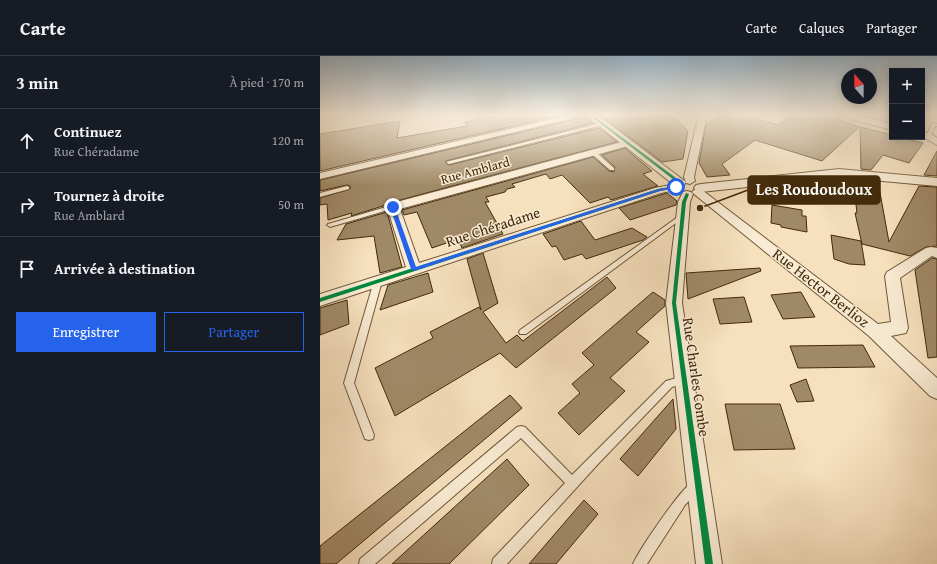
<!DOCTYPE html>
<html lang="fr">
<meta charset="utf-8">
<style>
:root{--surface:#171b24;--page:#20242c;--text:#f1f3f6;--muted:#9ea1a6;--line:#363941;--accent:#2563eb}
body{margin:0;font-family:"Gentium Book Plus",serif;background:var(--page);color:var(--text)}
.controls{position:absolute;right:12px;top:12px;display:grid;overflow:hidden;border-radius:0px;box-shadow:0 2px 10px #0003}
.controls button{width:36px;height:36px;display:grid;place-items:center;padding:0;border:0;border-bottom:1px solid var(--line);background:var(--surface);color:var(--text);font:20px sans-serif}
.compass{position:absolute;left:521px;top:12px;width:36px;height:36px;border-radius:50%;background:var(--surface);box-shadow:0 2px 10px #0003;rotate:339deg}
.stop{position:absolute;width:12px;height:12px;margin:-9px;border:3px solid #2563eb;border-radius:50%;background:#fff}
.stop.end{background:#2563eb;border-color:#fff;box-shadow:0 1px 4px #0008}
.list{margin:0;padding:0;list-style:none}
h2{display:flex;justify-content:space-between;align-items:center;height:52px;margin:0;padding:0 16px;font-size:17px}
h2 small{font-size:13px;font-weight:400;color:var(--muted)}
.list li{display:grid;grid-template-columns:26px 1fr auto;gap:12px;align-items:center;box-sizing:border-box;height:64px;padding:0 16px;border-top:1px solid var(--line)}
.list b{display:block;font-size:15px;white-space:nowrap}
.list p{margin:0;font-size:13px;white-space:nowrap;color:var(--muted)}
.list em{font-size:13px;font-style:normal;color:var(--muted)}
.actions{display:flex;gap:8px;padding:12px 16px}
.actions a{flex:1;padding:9px 0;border:1px solid var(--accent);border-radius:0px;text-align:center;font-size:14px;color:var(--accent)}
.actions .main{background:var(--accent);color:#fff}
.icon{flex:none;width:22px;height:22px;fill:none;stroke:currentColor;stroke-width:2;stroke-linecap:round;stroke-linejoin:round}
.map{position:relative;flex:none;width:617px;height:508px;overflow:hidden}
header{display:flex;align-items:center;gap:24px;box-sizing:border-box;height:56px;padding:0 20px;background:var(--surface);border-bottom:1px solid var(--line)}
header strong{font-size:19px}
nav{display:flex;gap:22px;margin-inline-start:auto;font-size:14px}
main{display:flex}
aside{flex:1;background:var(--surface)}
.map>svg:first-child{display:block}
</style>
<header>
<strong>Carte</strong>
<nav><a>Carte</a><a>Calques</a><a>Partager</a></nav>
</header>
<main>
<aside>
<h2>3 min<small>À pied · 170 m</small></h2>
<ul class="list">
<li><svg class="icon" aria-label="ahead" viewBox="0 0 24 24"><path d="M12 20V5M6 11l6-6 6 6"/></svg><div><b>Continuez</b><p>Rue Chéradame</p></div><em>120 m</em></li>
<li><svg class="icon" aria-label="right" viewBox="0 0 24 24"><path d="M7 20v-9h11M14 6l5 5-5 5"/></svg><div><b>Tournez à droite</b><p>Rue Amblard</p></div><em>50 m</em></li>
<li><svg class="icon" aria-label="arrive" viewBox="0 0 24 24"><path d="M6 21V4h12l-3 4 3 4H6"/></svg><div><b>Arrivée à destination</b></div></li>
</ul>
<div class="actions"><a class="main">Enregistrer</a><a>Partager</a></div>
</aside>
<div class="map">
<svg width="617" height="508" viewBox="0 0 617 508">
<rect width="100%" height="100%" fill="#f6e0bd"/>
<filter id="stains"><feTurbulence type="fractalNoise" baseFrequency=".005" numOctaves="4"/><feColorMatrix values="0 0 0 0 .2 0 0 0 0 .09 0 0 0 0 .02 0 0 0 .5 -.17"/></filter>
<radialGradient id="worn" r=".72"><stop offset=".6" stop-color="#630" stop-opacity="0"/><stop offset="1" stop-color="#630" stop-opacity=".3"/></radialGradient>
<path fill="#d7c19f" stroke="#8c7654" d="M 524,58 L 567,58 L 572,60 L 572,64 L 567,69 Z"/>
<path fill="#a08967" stroke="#422a0a" d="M 186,58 L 245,58 L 0,115 L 0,78 L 80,65 L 77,82 L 147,70 L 145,66 Z
M 279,58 L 317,58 L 317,62 L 342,59 L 343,61 L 353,60 L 368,75 L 363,103 L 342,106 Z
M 404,58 L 420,58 L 458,69 L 470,60 L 481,63 L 487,58 L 522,58 L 517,63 L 539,71 L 502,105 L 435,84 L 402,108 L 410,119 L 387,121 L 379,107 L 386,69 Z
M 265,61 L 273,67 L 126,105 L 125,106 L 129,109 L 279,72 L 297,86 L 69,147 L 66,149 L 31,160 L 32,157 L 8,164 L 7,148 L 0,149 L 0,142 L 30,133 L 30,130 L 27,129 L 0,135 L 0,124 Z
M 540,71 L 572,79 L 572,81 L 578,81 L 603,87 L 589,107 L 563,99 L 551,114 L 541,113 Z
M 305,92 L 332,115 L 323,118 L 338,130 L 291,144 L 288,141 L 270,147 L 242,119 L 230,123 L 226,118 L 192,128 L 195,131 L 187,133 L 185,136 L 166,141 L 169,146 L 165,146 L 183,178 L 142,192 L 138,183 L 112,192 L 97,156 L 84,159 L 82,154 L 273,101 L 289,115 L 294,116 L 295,111 L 282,99 Z
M 617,95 L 617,120 L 604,119 Z
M 537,127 L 559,131 L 569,186 L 599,130 L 617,131 L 617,190 L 606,191 L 590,200 L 542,188 L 535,157 L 537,157 L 535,140 L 539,141 Z
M 347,137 L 357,145 L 356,149 L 310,164 L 299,152 Z
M 452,149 L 482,154 L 482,160 L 486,160 L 487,176 L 461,171 L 461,169 L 451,167 Z
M 67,156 L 82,211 L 60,217 L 54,180 L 17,184 L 26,168 Z
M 261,165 L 275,184 L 312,172 L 327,181 L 323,184 L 266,203 L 262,198 L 244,204 L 236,190 L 232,191 L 223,178 Z
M 511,179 L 541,185 L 545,209 L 529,208 L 514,203 Z
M 163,197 L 178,247 L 163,256 L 186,287 L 197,279 L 203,285 L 287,221 L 296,232 L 196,312 L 180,297 L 75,360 L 55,312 L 113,282 L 110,276 L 159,251 L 161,254 L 147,203 Z
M 612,202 L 617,203 L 617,301 L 608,302 L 595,214 Z
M 440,212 L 441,215 L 368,243 L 366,217 Z
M 108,217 L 113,236 L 60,254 L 68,229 Z
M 333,236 L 345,244 L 345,250 L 316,276 L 329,286 L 290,322 L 305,335 L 259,379 L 238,357 L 260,337 L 252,328 L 274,309 L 262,297 Z
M 481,236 L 495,261 L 463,263 L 451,239 Z
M 424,241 L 432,266 L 400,268 L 393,243 Z
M 27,244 L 29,268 L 0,279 L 0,252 Z
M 543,289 L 555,311 L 478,312 L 470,290 Z
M 486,323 L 494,345 L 477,346 L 470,329 Z
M 190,339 L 202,352 L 16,508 L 0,508 L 0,490 Z
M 353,343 L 356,373 L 318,420 L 300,403 Z
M 405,348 L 460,348 L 475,393 L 414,394 Z
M 187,403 L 209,429 L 129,508 L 72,508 Z
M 264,444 L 278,458 L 236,508 L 209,508 Z"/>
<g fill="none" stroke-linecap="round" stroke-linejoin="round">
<g stroke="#6f5837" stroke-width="2">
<path id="service" d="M 281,67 L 283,68 L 283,69 L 129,108 L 126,106 Z
M 612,68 L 617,68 L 617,70 L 615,70 L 610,81 L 606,81 L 606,80 Z
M 272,96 L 276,96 L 294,112 L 294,114 L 290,114 L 272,98 Z
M 27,130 L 29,131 L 29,133 L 0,141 L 0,137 Z
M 73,149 L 76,151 L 75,152 L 10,171 L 7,169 L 8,168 Z
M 362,158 L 365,160 L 364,161 L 206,278 L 200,278 L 199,276 L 200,274 Z
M 58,222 L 62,225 L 34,327 L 54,379 L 53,383 L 49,384 L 45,383 L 24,327 L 54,225 Z
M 364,320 L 367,321 L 369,324 L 367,327 L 352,331 L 278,408 L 187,508 L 172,508 L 173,503 L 245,427 L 201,382 L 55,508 L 39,508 L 40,503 L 197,371 L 201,370 L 205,371 L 252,419 L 346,325 Z
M 375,424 L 379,426 L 381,430 L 379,434 L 365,449 L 327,508 L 313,508 C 319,494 362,430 375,424 Z"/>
</g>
<g stroke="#6f5837" stroke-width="2">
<path id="minor" d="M 253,58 L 270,58 L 0,123 L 0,117 Z
M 379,58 L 387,58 L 374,121 L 375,125 L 370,128 L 366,127 L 364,121 Z
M 533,58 L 572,68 L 572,74 L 530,63 L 529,61 L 530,59 Z
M 602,76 L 611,78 L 617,82 L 617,89 L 605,82 L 599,81 L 602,81 Z
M 309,84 L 314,87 L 312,89 L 80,153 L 99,207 L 335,132 L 356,128 L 362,131 L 360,133 L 341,137 L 0,250 L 0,238 L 86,211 L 67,151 L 69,148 Z
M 378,133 L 382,134 L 558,268 L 571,266 L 565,220 L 567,216 L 606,192 L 611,191 L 617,192 L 617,202 L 612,200 L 580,222 L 588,272 L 586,277 L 571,280 L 617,322 L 617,343 L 610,340 L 549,280 L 374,138 L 372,136 L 374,134 Z
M 367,135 L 371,136 L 373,138 L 370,146 L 362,247 L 402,508 L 376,508 L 346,247 L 358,146 L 363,136 Z"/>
</g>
<g stroke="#6f5837" stroke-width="2">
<path id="tertiary" d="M 264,58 L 276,58 L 366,126 L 364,129 L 359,130 L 354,129 Z
M 519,113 L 617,122 L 617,130 L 519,121 L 381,136 L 376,135 L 374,132 L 376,129 L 381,128 Z"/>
</g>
<use href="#service" fill="#f9ebd4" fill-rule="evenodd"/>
<use href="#minor" fill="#f9ebd4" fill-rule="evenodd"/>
<use href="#tertiary" fill="#f9ebd4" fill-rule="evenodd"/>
<g stroke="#f9ebd4" stroke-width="3">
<path id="cycleway" d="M 271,58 L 360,125 L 360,127 L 358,127 L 268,58 Z
M 356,130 L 358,131 L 357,132 L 340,135 L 0,246 L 0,242 L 338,133 Z
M 366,137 L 369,138 L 366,146 L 356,247 L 393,508 L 385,508 L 352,247 L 362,146 Z"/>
</g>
<use href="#cycleway" fill="#00873e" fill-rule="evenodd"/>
</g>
<linearGradient id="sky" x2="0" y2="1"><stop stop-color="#95adbe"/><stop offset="0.45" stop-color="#fbf1e1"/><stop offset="1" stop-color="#fbf1e1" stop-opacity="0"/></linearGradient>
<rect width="617" height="130" fill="url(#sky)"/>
<path fill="#2563eb" d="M 356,130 L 357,132 L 340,135 L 94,215 L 91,213 L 70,151 L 73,150 L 75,151 L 96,211 L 338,133 Z"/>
<g text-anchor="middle" stroke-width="3" stroke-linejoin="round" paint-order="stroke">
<g font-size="13" fill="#422a0a" stroke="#f9ebd4">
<text transform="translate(155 114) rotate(-15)" y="5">Rue Amblard</text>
</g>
<g font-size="15" fill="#422a0a" stroke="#f9ebd4">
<text transform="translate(173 171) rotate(-18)" y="5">Rue Chéradame</text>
<text transform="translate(501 232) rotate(38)" y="5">Rue Hector Berlioz</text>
<text transform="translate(376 321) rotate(82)" y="5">Rue Charles Combe</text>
</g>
</g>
<path fill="none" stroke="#422a0a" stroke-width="1.5" d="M380 152L428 134"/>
<circle fill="#422a0a" stroke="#f9ebd4" stroke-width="1.5" cx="380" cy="152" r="4"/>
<rect fill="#422a0a" stroke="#422a0a" stroke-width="1.5" x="428" y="120" width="132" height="28" rx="4"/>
<g font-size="16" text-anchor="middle" font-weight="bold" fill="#fff">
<text x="494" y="139">Les Roudoudoux</text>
</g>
<rect width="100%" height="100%" filter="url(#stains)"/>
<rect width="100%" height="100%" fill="url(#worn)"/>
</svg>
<div class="controls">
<button>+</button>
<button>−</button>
</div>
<svg class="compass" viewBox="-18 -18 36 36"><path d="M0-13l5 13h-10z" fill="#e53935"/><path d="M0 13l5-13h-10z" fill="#9ea1a6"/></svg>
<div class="stop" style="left:356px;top:131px"></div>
<div class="stop end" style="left:73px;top:151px"></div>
</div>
</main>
